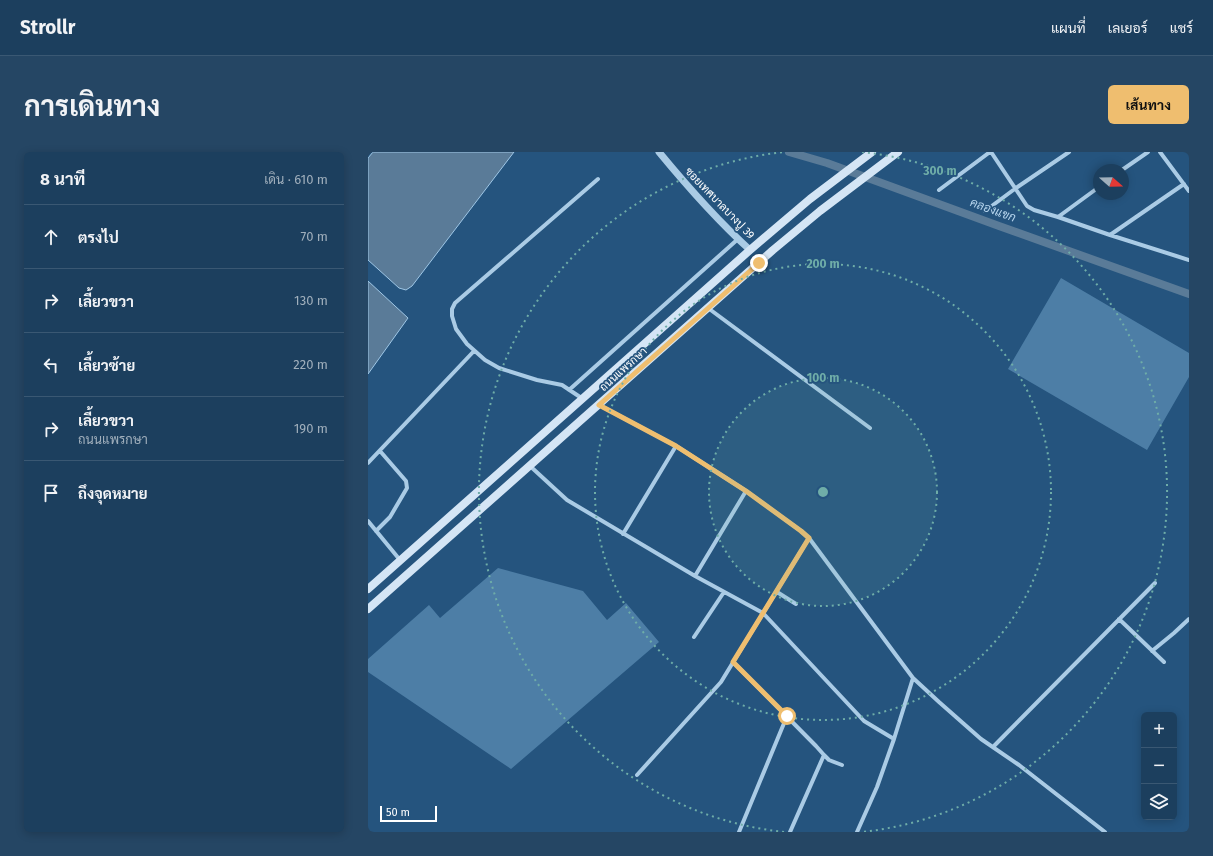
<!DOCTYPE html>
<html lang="th">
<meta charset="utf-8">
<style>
:root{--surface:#1c3f5e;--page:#254664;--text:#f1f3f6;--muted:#a0afbc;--line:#3a5873;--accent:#efbe6f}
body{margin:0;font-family:"Fira Sans",Sarabun,sans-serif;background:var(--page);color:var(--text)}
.controls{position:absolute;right:12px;bottom:12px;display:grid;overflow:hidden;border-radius:6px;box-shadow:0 2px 10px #0003}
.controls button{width:36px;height:36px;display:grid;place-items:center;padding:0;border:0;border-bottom:1px solid var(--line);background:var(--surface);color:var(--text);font:20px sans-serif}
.compass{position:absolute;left:725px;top:12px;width:36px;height:36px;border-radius:50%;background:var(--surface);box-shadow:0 2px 10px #0003;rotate:110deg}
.scale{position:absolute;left:12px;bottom:10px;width:57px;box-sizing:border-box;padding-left:4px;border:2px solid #fff;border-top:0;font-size:11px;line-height:14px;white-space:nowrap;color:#fff;-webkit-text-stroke:3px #25547e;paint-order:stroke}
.stop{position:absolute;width:12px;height:12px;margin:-9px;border:3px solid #efbe6f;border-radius:50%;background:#fff}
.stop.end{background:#efbe6f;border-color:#fff;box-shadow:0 1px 4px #0008}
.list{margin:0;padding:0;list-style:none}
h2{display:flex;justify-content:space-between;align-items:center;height:52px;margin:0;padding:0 16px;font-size:17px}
h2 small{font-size:13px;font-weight:400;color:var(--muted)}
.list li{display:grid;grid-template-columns:26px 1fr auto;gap:12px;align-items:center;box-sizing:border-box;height:64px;padding:0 16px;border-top:1px solid var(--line)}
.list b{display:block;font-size:15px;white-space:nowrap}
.list p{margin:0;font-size:13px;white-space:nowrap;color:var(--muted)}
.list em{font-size:13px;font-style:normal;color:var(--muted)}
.icon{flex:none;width:22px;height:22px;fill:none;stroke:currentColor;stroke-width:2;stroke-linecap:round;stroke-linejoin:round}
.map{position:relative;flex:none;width:821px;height:680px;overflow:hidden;border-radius:6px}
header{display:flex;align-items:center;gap:24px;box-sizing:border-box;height:56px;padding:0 20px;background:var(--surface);border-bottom:1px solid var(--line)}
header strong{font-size:19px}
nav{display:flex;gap:22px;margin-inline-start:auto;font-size:14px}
.intro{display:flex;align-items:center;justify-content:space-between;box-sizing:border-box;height:96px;padding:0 24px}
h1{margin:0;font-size:28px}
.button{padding:10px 18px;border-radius:6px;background:var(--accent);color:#111;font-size:14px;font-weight:700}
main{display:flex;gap:24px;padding:0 24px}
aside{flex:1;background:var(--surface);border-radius:6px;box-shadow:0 2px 10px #0003}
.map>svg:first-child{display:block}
</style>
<header>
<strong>Strollr</strong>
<nav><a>แผนที่</a><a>เลเยอร์</a><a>แชร์</a></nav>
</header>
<div class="intro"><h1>การเดินทาง</h1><a class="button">เส้นทาง</a></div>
<main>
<aside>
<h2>8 นาที<small>เดิน · 610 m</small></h2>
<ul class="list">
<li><svg class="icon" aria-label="ahead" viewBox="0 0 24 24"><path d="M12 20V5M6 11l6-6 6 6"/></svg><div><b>ตรงไป</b></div><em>70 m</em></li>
<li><svg class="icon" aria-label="right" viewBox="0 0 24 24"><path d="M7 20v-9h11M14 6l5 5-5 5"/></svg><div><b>เลี้ยวขวา</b></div><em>130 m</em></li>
<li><svg class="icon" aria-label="left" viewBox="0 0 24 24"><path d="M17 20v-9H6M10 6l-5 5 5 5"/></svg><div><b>เลี้ยวซ้าย</b></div><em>220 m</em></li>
<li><svg class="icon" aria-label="right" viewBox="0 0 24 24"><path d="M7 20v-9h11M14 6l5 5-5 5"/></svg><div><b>เลี้ยวขวา</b><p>ถนนแพรกษา</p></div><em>190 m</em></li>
<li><svg class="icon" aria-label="arrive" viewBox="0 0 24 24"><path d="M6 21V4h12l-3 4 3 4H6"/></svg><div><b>ถึงจุดหมาย</b></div></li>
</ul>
</aside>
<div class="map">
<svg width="821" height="680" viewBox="0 0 821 680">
<rect width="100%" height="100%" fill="#25547e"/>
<path fill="#5a7b98" stroke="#9fc7e6" d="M 5,0 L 146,0 L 44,134 L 38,138 L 31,136 L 0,108 L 0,6 Z
M 0,129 L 40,166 L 0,222 Z"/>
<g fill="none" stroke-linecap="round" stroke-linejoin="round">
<path stroke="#5a7b98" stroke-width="8" d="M 421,0 L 459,11 L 631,74 L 821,142"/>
</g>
<path fill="#4d7ea6" d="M 693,126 L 821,201 L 821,225 L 779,298 L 640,217 Z
M 130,416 L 215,439 L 239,468 L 258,451 L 291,490 L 143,617 L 0,520 L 0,507 L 61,453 L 72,466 Z"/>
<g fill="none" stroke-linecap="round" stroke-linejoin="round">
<path stroke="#aacbe5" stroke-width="4" d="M 623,0 L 659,54 L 666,58 L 690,65 L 742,83 L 821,108
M 792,0 L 821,39
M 754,18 L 780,0
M 571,38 L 622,0
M 617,59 L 648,36 L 701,0
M 690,65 L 731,35
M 742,83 L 816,32
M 340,156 L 502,276
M 201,238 L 370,87
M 215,247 L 194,233 L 169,228 L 131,216 L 117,208 L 99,192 L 88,177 L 84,164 L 84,157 L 87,151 L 230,27
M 231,253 L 308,294 L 378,339 L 433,379 L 441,386 L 545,526 L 571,550 L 613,587 L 651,613 L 737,680
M 0,311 L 106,199
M 162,314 L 199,348 L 327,424 L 395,461 L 496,569 L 526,587
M 0,369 L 32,408
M 8,379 L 22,365 L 39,336 L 38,329 L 12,299
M 255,382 L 308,294
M 327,424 L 378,339
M 409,440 L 428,452
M 751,467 L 796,510
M 326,485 L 356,440
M 784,499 L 806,481 L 821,467
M 365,510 L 448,594 L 456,603 L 422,680
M 625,595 L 787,431
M 456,603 L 461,608 L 474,613
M 269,623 L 353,530 L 441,386
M 371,680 L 419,564
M 489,680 L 509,635 L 526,587 L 545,526"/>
<path stroke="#aacbe5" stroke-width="7" d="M 291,0 C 319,34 349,68 382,98"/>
<path stroke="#d4e5f5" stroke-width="8" d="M 0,437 L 382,98 L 442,47 L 504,0
M 0,457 L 405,98 L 452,59 L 530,0"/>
</g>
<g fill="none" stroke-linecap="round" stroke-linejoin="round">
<path stroke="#efbe6f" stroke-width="5" d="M 391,111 L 231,253 L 308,294 L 378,339 L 433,379 L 441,386 L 365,510 L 419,564"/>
</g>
<circle cx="455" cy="340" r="114" fill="#6fada8" fill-opacity=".12"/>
<g fill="none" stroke="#6fada8" stroke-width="2" stroke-dasharray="2 4">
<circle cx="455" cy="340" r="114"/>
<circle cx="455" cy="340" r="228"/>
<path d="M416 680A342 342 0 0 1 416 0M494 0A342 342 0 0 1 494 680"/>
</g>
<g text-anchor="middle" stroke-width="3.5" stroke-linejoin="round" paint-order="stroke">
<g font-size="11" fill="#fff" stroke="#25547e">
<text transform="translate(352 51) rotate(46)" y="4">ซอยเทศบาลบางปู 39</text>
<text transform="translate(255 217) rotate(-42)" y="4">ถนนแพรกษา</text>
</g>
<g font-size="12" font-style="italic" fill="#b5d4ed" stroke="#25547e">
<text transform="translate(625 58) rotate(20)" y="4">คลองแขก</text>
</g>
</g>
<circle cx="455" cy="340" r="6" fill="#6fada8" stroke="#25547e" stroke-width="2"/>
<g font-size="12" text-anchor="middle" font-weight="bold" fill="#6fada8" stroke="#25547e" stroke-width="3.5" stroke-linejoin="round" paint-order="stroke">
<text x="572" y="23">300 m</text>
<text x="455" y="116">200 m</text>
<text x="455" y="230">100 m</text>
</g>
</svg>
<div class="controls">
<button>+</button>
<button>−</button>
<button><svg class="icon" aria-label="layers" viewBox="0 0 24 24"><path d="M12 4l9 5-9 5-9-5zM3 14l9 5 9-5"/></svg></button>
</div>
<svg class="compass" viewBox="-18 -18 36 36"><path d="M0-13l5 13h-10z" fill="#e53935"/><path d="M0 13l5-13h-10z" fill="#a0afbc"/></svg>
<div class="scale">50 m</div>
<div class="stop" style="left:419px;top:564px"></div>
<div class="stop end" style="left:391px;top:111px"></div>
</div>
</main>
